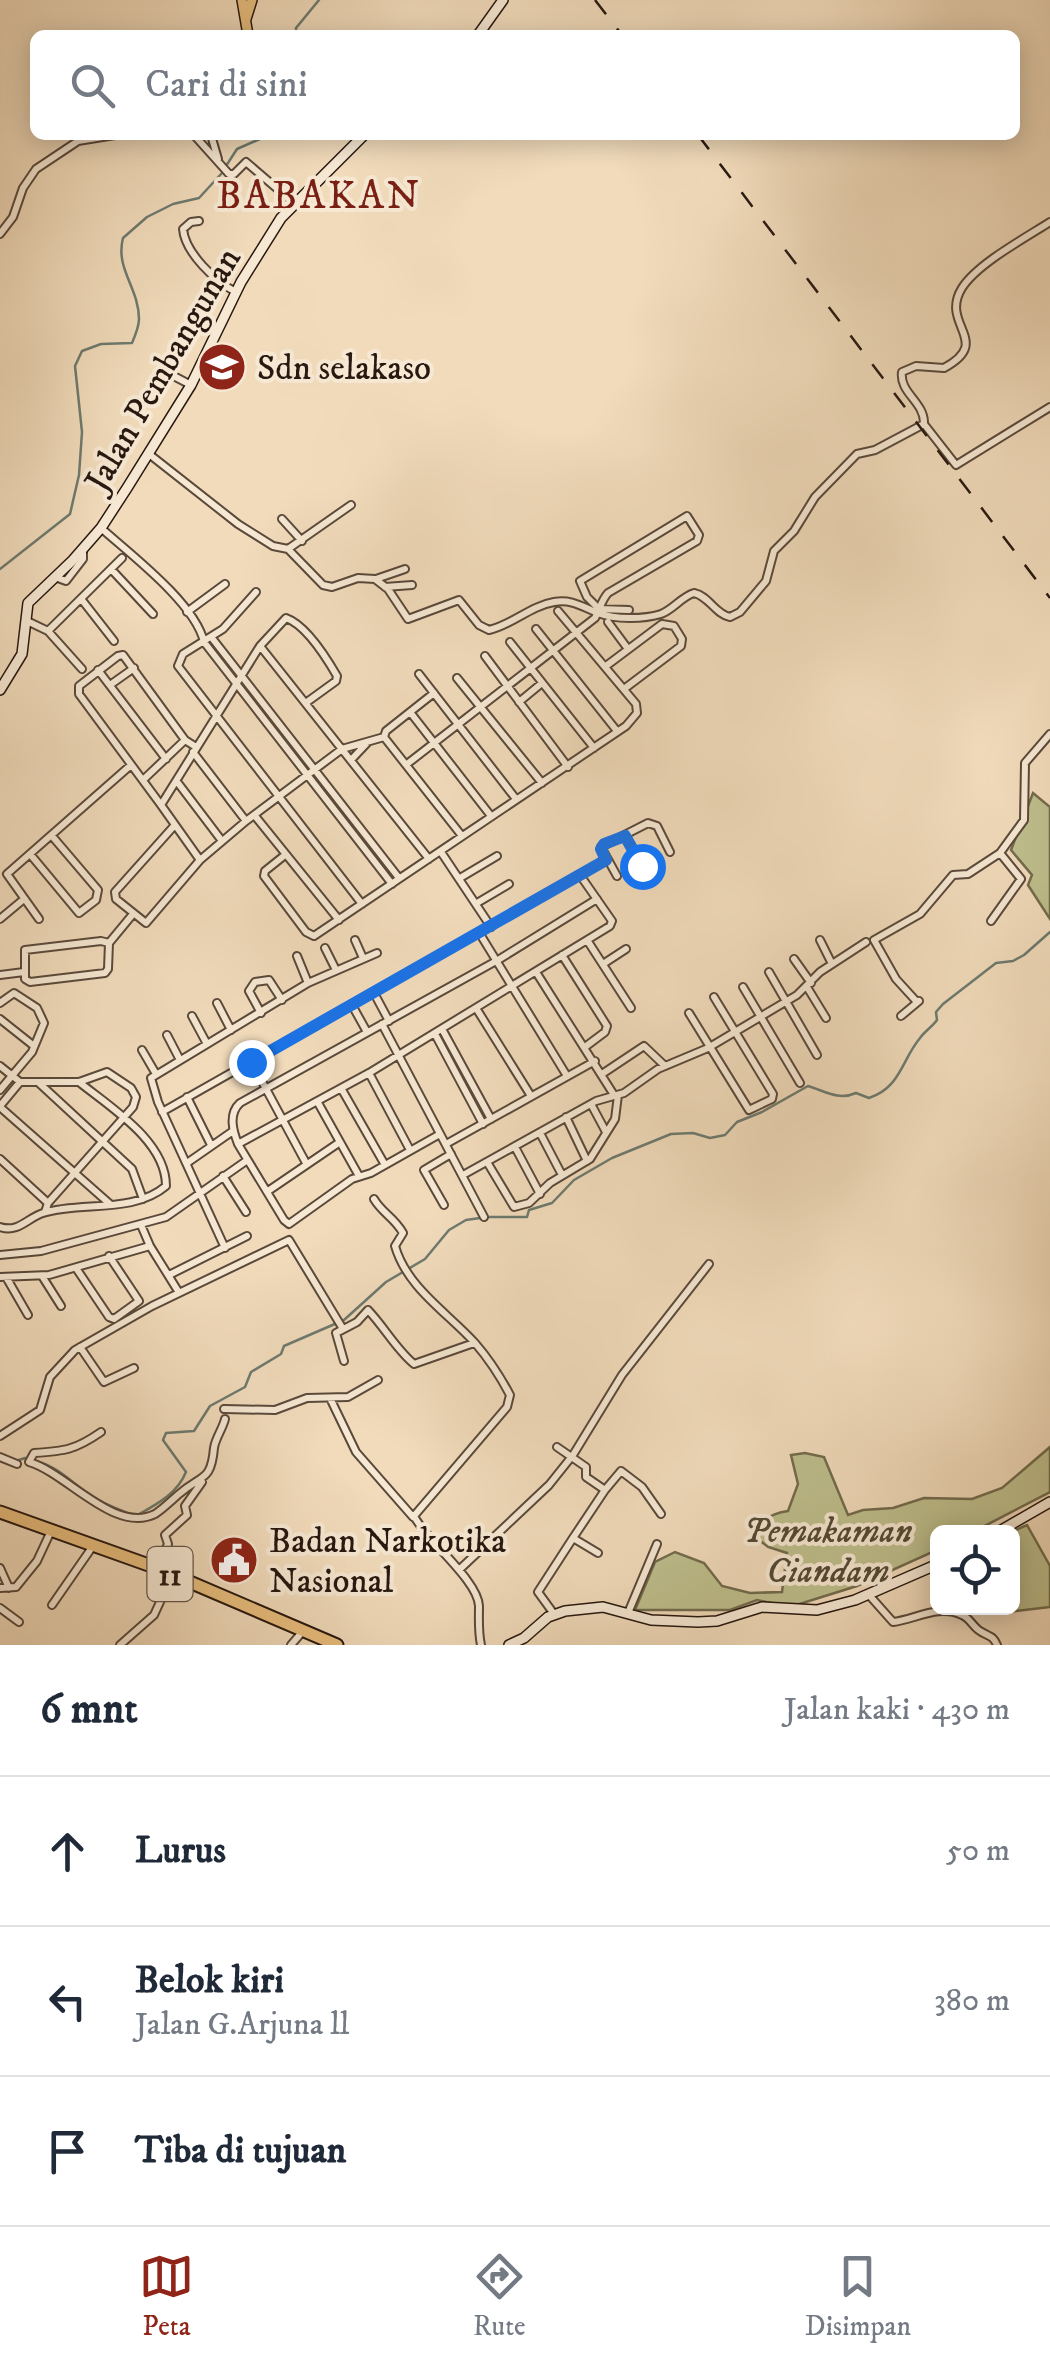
<!DOCTYPE html>
<html lang="id">
<meta charset="utf-8">
<style>
:root{--surface:#fff;--page:#f2f2f3;--text:#1f2937;--muted:#747a83;--line:#e0e1e3;--accent:#8f2418}
body{margin:0;font-family:"IM FELL DW Pica",serif;background:var(--page);color:var(--text)}
.controls{position:absolute;right:30px;bottom:30px;display:grid;overflow:hidden;border-radius:15px;box-shadow:0 5px 25px #0003}
.controls button{width:90px;height:90px;display:grid;place-items:center;padding:0;border:0;border-bottom:2px solid var(--line);background:var(--surface);color:var(--text);font:50px sans-serif}
.stop{position:absolute;width:30px;height:30px;margin:-22px;border:8px solid #1a73e8;border-radius:50%;background:#fff}
.stop.end{background:#1a73e8;border-color:#fff;box-shadow:0 2px 10px #0008}
.list{margin:0;padding:0;list-style:none}
h2{display:flex;justify-content:space-between;align-items:center;height:130px;margin:0;padding:0 40px;font-size:42px}
h2 small{font-size:32px;font-weight:400;color:var(--muted)}
.list li{display:grid;grid-template-columns:65px 1fr auto;gap:30px;align-items:center;box-sizing:border-box;height:150px;padding:0 40px;border-top:2px solid var(--line)}
.list b{display:block;font-size:38px;white-space:nowrap}
.list p{margin:0;font-size:32px;white-space:nowrap;color:var(--muted)}
.list em{font-size:32px;font-style:normal;color:var(--muted)}
.icon{flex:none;width:55px;height:55px;fill:none;stroke:currentColor;stroke-width:2;stroke-linecap:round;stroke-linejoin:round}
.map{position:relative;flex:none;width:1050px;height:1645px;overflow:hidden}
.search{position:absolute;background:var(--surface);box-shadow:0 5px 25px #0003;left:30px;right:30px;top:30px;height:110px;display:flex;align-items:center;gap:25px;box-sizing:border-box;padding:0 35px;border-radius:15px;color:var(--muted);font-size:38px}
.sheet{height:580px;background:var(--surface)}
nav{display:flex;justify-content:space-around;align-items:center;box-sizing:border-box;height:140px;border-top:2px solid var(--line);background:var(--surface);font-size:28px;color:var(--muted)}
nav a{display:grid;justify-items:center;gap:5px}
nav .on{color:var(--accent)}
.map>svg:first-child{display:block}
</style>
<div class="map">
<svg width="1050" height="1645" viewBox="0 0 1050 1645">
<rect width="100%" height="100%" fill="#f1dbbb"/>
<filter id="stains"><feTurbulence type="fractalNoise" baseFrequency=".002" numOctaves="4"/><feColorMatrix values="0 0 0 0 .2 0 0 0 0 .09 0 0 0 0 .02 0 0 0 .5 -.17"/></filter>
<radialGradient id="worn" r=".72"><stop offset=".6" stop-color="#630" stop-opacity="0"/><stop offset="1" stop-color="#630" stop-opacity=".3"/></radialGradient>
<path fill="#bebf8d" stroke="#726c4e" stroke-width="2.5" d="M 1033,793 L 1050,807 L 1050,919 L 1028,885 L 1032,875 L 1011,850 Z
M 1050,1447 L 1050,1492 L 973,1532 L 938,1532 L 937,1550 L 857,1586 L 790,1607 L 757,1600 L 730,1610 L 635,1610 L 655,1562 L 675,1552 L 704,1563 L 722,1586 L 750,1593 L 782,1592 L 787,1553 L 768,1547 L 758,1539 C 763,1519 768,1514 788,1511 L 798,1484 L 791,1455 L 805,1453 L 824,1457 L 848,1515 L 863,1510 L 893,1508 L 924,1498 L 972,1499 L 1002,1488 Z
M 1027,1525 L 1050,1566 L 1050,1607 L 1000,1613 L 995,1608 L 1012,1608 L 1011,1532 Z"/>
<g fill="none" stroke-linecap="round" stroke-linejoin="round">
<path stroke="#6d7a6f" stroke-width="2.5" d="M 296,35 L 296,28 L 319,0
M 226,166 L 237,149 L 269,135
M 0,569 L 70,514 L 79,475 L 82,432 L 75,366 L 82,351 L 101,344 L 132,343 C 135,336 139,326 139,319 C 139,288 115,269 123,238 L 147,217 L 173,204 L 199,198 L 222,173
M 488,1217 L 527,1217 L 529,1210 L 552,1203 L 574,1180 L 612,1158 L 671,1134 L 693,1133 L 710,1138 L 725,1135 L 737,1122 L 762,1112 L 808,1086 C 825,1091 838,1101 856,1093 L 869,1098 C 901,1087 901,1061 920,1038 C 925,1031 932,1027 937,1020 L 936,1012 L 943,1004 L 996,963 L 1013,961 L 1024,955 L 1050,932
M 33,1460 C 57,1466 70,1481 90,1495 C 104,1505 121,1510 136,1516 C 157,1504 177,1494 186,1472 L 163,1440 L 166,1433 L 194,1431 L 210,1406 L 245,1387 L 251,1372 L 281,1354 L 284,1346 L 344,1320 L 386,1282 L 425,1259 L 449,1230 L 466,1220 L 480,1218
M 16,1461 L 25,1458"/>
<g stroke="#5a493b" stroke-width="10">
<path id="street" d="M 194,135 L 229,174 L 234,174 L 246,162 L 295,204
M 211,135 L 218,159
M 199,221 L 191,222 L 183,229 C 185,253 216,282 236,292
M 0,234 L 13,217 L 23,188 L 36,169 L 78,141 L 115,135
M 164,371 L 191,385
M 924,424 L 956,465 L 1050,407
M 149,454 L 238,524 L 273,546 L 288,549 L 323,585 L 332,587 L 358,578 L 375,579 L 388,589 L 408,619 L 459,600 L 479,625 L 489,630 C 512,625 530,606 554,602 C 573,599 582,607 598,613 C 615,620 645,619 661,614 C 674,609 681,597 694,593 C 709,596 715,614 730,617 L 740,612 L 766,581 L 774,551 L 794,531 L 815,497 L 857,454 L 875,450 L 924,424 C 925,402 899,393 902,372 L 916,366 L 944,368 C 994,341 939,325 962,288 C 977,264 1025,238 1050,222
M 282,519 L 302,541
M 101,528 C 130,554 195,603 204,642 L 392,884
M 288,549 L 351,505
M 111,569 L 153,614
M 55,577 L 66,581 L 83,559 L 83,548
M 376,579 L 405,569
M 385,587 L 412,585
M 256,592 L 223,629 L 183,654 L 178,666 L 362,904
M 82,600 L 114,641
M 187,612 L 225,584
M 27,621 L 48,631 L 122,558
M 608,622 L 628,649
M 536,629 L 617,731
M 48,631 L 82,669
M 212,638 L 399,878
M 510,642 L 594,748
M 260,646 L 429,859
M 485,656 L 568,767
M 606,666 L 662,624 L 674,626 L 682,639 L 681,646 L 624,689
M 98,670 L 166,759
M 419,674 L 516,799
M 457,678 L 542,783
M 110,685 L 134,668
M 519,702 L 542,683
M 410,712 L 491,816
M 384,737 L 462,836
M 193,752 L 246,821
M 351,760 L 367,743
M 407,764 L 595,618 C 600,609 601,601 608,593 L 697,541 L 699,535 L 687,516 L 580,581 L 587,597 L 599,609 L 629,610
M 143,780 L 185,740
M 178,783 L 222,841
M 161,805 L 79,694 L 79,686 L 118,656 L 123,655 L 185,740 L 196,747
M 255,816 L 339,920
M 174,826 L 115,892 L 116,899 L 146,923 L 200,860 L 246,821 L 342,749 L 384,737 L 386,731 L 434,693
M 625,835 L 642,866
M 441,852 L 491,927
M 30,854 L 79,913 L 96,900 L 98,890 L 52,836
M 285,855 L 265,871 L 264,876 L 306,932 L 314,936 L 626,726 L 637,713 L 636,704 L 558,611
M 200,860 L 161,805 L 260,646 L 286,618 C 306,625 326,657 337,676 L 336,681 L 307,702
M 617,876 L 601,847 L 648,823 L 657,826 L 670,852
M 460,878 L 497,856
M 477,903 L 509,884
M 0,919 L 24,899
M 39,919 L 7,874 L 131,765
M 991,921 L 1021,879 L 1000,853
M 480,934 L 567,1076
M 355,940 L 363,958
M 587,940 L 631,1008
M 820,940 L 832,964
M 109,943 L 101,941 L 25,950 L 25,979 L 30,982 L 105,973 L 108,969 L 109,943 L 133,914
M 325,948 L 336,970
M 562,955 L 607,1026 L 605,1032 L 585,1047
M 297,956 L 308,983
M 794,959 L 811,983
M 603,964 L 626,949
M 536,972 L 614,1095
M 769,972 L 817,1055
M 0,975 L 24,972
M 743,987 L 800,1083
M 807,987 L 826,1018
M 374,993 L 389,1021
M 917,1002 L 896,979 L 874,940 L 920,914 L 953,875 L 968,874 L 1000,853 L 1024,820 L 1025,763 L 1050,734
M 0,1003 L 14,993 L 37,1008 L 44,1023 L 32,1052 L 0,1090
M 217,1003 L 231,1030
M 352,1005 L 367,1032
M 476,1008 L 531,1096
M 261,1013 L 249,991 L 255,982 L 269,980 L 282,1000
M 689,1013 L 749,1110 L 772,1099 L 773,1094 L 714,997
M 192,1016 L 207,1044
M 901,1016 L 919,1001
M 0,1019 L 34,1046
M 382,1024 L 484,1217
M 442,1029 L 491,1119
M 435,1034 L 483,1124
M 167,1035 L 180,1060
M 142,1050 L 156,1074
M 251,1061 L 306,1163
M 0,1066 L 20,1082 L 79,1082 L 107,1072 L 131,1088 L 136,1097 L 133,1107 L 48,1203 L 45,1212
M 369,1073 L 410,1150
M 602,1074 L 644,1046 L 665,1066
M 39,1083 L 132,1169 L 143,1199
M 341,1088 L 385,1165
M 187,1097 L 211,1145
M 317,1101 L 359,1176
M 591,1104 L 606,1132
M 0,1106 L 20,1082
M 0,1107 L 111,1205
M 162,1112 L 606,860
M 566,1117 L 587,1161
M 540,1133 L 562,1175
M 440,1134 L 371,1173 L 352,1179 L 289,1224 L 284,1220 L 238,1144 C 233,1131 228,1114 240,1103 L 498,960 L 597,899
M 238,1144 L 369,1073 L 610,926 L 612,921 L 580,875
M 446,1144 L 595,1061
M 515,1147 L 540,1194
M 0,1159 L 48,1203
M 487,1162 L 514,1207 L 529,1203 L 550,1183 L 590,1159 L 615,1119 L 618,1095
M 187,1163 L 233,1131
M 463,1175 L 596,1101 L 624,1093 L 658,1069 L 708,1048 L 797,995 L 820,972 L 866,942
M 223,1176 L 246,1212
M 268,1191 L 340,1142
M 374,1199 C 382,1213 394,1217 403,1233 L 395,1246 C 407,1288 448,1313 475,1343 C 488,1358 501,1378 510,1395 L 507,1407 L 414,1516 C 425,1539 478,1580 479,1606 C 479,1619 478,1631 481,1645
M 444,1205 L 424,1170 L 451,1154
M 141,1225 L 150,1246 L 178,1291
M 0,1227 C 19,1233 27,1218 43,1213 C 82,1201 133,1214 166,1186 C 166,1141 110,1107 79,1082
M 225,1248 L 158,1102 L 151,1078 L 308,983 L 377,953
M 0,1255 L 41,1251 L 166,1217 L 246,1161
M 76,1268 L 109,1317 L 114,1319 L 139,1301 L 109,1256
M 169,1275 L 247,1236
M 42,1276 L 61,1306
M 0,1277 L 49,1275 L 150,1246
M 6,1277 L 28,1315
M 80,1347 L 104,1382 L 134,1368
M 344,1361 L 336,1333 L 357,1322 L 368,1310 C 385,1328 396,1349 414,1364 L 474,1343
M 330,1398 L 356,1452 L 413,1517
M 224,1409 L 275,1410 L 307,1398 L 348,1397 L 378,1380
M 101,1432 C 75,1450 65,1451 34,1453 L 29,1462 C 67,1473 114,1534 155,1514 C 163,1509 172,1500 179,1494 C 202,1474 211,1482 214,1448 C 215,1439 223,1428 225,1419
M 0,1436 L 40,1410 L 50,1377 L 75,1350 L 152,1306 L 289,1240 L 343,1329
M 557,1447 L 586,1467 L 586,1477 L 605,1490 L 573,1538
M 0,1457 L 17,1464
M 605,1490 L 621,1471 L 642,1487 L 661,1514
M 158,1567 L 168,1544 L 165,1535 L 187,1515 L 185,1506 L 202,1482
M 0,1568 L 9,1588
M 459,1570 L 549,1485 L 573,1455 L 622,1375 L 709,1264
M 0,1588 L 16,1587 L 37,1561 L 51,1531
M 869,1595 L 893,1622 C 916,1619 939,1604 962,1615 C 970,1618 973,1627 980,1631 C 989,1637 993,1635 997,1645
M 52,1605 L 93,1546
M 0,1608 L 19,1622
M 628,1613 L 657,1544
M 554,1614 L 538,1592 L 573,1538 L 598,1553
M 120,1645 L 154,1615 L 172,1576
M 291,1645 L 303,1631"/>
</g>
<g stroke="#271810" stroke-width="12">
<path id="secondary" d="M 478,35 L 503,0
M 0,690 L 22,654 L 28,603 L 73,560 L 101,528 L 127,488 L 191,385 L 241,282 L 281,218 L 364,135
M 998,1532 L 1050,1502
M 509,1645 L 524,1638 L 548,1617 L 565,1611 L 603,1607 L 651,1620 L 698,1622 L 717,1621 L 762,1607 L 817,1610 L 855,1600 L 938,1564"/>
</g>
<g stroke="#271810" stroke-width="12">
<path id="primary" d="M 242,0 L 248,35
M 246,19 L 252,0"/>
</g>
<g stroke="#271810" stroke-width="15">
<path id="highway" d="M 0,1512 L 157,1568 L 337,1645"/>
</g>
<use href="#street" stroke="#f6e8d3" stroke-width="6"/>
<use href="#secondary" stroke="#f6e8d3" stroke-width="9"/>
<use href="#primary" stroke="#e8be7e" stroke-width="9"/>
<use href="#highway" stroke="#e8be7e" stroke-width="11"/>
<path stroke="#271810" stroke-width="2.5" stroke-dasharray="18 18" stroke-linecap="butt" d="M 595,0 L 622,35
M 698,135 L 1050,598"/>
</g>
<g fill="none" stroke-linecap="round" stroke-linejoin="round">
<path stroke="#1a73e8" stroke-width="12" d="M 251,1062 L 606,860 L 601,849 L 604,844 L 625,836 L 642,866"/>
</g>
<defs>
<g id="school-disc" transform="scale(2.5)"><circle r="9.5" fill="#8f2418" stroke="#f6e8d3"/><path d="M0-5L7-2L0 1L-7-2ZM-4 1L0 2.5L4 1V4Q0 6-4 4Z" fill="#fff"/></g>
<g id="civic-disc" transform="scale(2.5)"><circle r="9.5" fill="#8f2418" stroke="#f6e8d3"/><path d="M-.6-6.5H3V-4.5H.6V-3L4-1V1h2V6H-6V1h2V-1L-.6-3ZM-1.2 2.5V6h2.4V2.5Z" fill="#fff"/></g>
</defs>
<g fill-rule="evenodd">
<use href="#school-disc" x="222" y="367"/>
<use href="#civic-disc" x="234" y="1560"/>
</g>
<g text-anchor="middle" stroke-width="8" stroke-linejoin="round" paint-order="stroke">
<rect fill="#f6e8d3" stroke="#65564a" stroke-width="2.5" x="147.5" y="1547" width="45" height="54" rx="8"/>
<g font-size="32" font-weight="bold" fill="#271810">
<text x="170" y="1585">11</text>
</g>
<g font-size="35" fill="#271810" stroke="#f6e8d3" text-anchor="start">
<text x="257" y="379">Sdn selakaso</text>
<text x="269" y="1552">Badan Narkotika<tspan x="269" dy="40">Nasional</tspan></text>
</g>
<g font-size="35" fill="#271810" stroke="#f6e8d3">
<text transform="translate(162 369) rotate(-60)" y="12">Jalan Pembangunan</text>
</g>
<g font-size="35" font-style="italic" fill="#544a36" stroke="#f6e8d3">
<text x="828" y="1542">Pemakaman<tspan x="828" dy="40">Ciandam</tspan></text>
</g>
<g font-size="40" letter-spacing="2.5" fill="#7a1f14" stroke="#f6e8d3">
<text x="319" y="208">BABAKAN</text>
</g>
</g>
<rect width="100%" height="100%" filter="url(#stains)"/>
<rect width="100%" height="100%" fill="url(#worn)"/>
</svg>
<div class="controls">
<button><svg class="icon" aria-label="locate" viewBox="0 0 24 24"><circle cx="12" cy="12" r="6"/><path d="M12 2v4M12 18v4M2 12h4M18 12h4"/></svg></button>
</div>
<div class="stop" style="left:642px;top:866px"></div>
<div class="stop end" style="left:251px;top:1062px"></div>
<div class="search"><svg class="icon" aria-label="search" viewBox="0 0 24 24"><circle cx="10" cy="10" r="6"/><path d="M15 15l6 6"/></svg>Cari di sini</div>
</div>
<section class="sheet">
<h2>6 mnt<small>Jalan kaki · 430 m</small></h2>
<ul class="list">
<li><svg class="icon" aria-label="ahead" viewBox="0 0 24 24"><path d="M12 20V5M6 11l6-6 6 6"/></svg><div><b>Lurus</b></div><em>50 m</em></li>
<li><svg class="icon" aria-label="left" viewBox="0 0 24 24"><path d="M17 20v-9H6M10 6l-5 5 5 5"/></svg><div><b>Belok kiri</b><p>Jalan G.Arjuna ll</p></div><em>380 m</em></li>
<li><svg class="icon" aria-label="arrive" viewBox="0 0 24 24"><path d="M6 21V4h12l-3 4 3 4H6"/></svg><div><b>Tiba di tujuan</b></div></li>
</ul>
</section>
<nav>
<a class="on"><svg class="icon" aria-label="map" viewBox="0 0 24 24"><path d="M3 6l6-2 6 2 6-2v14l-6 2-6-2-6 2zM9 4v14M15 6v14"/></svg>Peta</a>
<a><svg class="icon" aria-label="directions" viewBox="0 0 24 24"><path d="M12 3l9 9-9 9-9-9zM9 14v-3h6M13 9l2 2-2 2"/></svg>Rute</a>
<a><svg class="icon" aria-label="saved" viewBox="0 0 24 24"><path d="M7 4h10v16l-5-4-5 4z"/></svg>Disimpan</a>
</nav>
